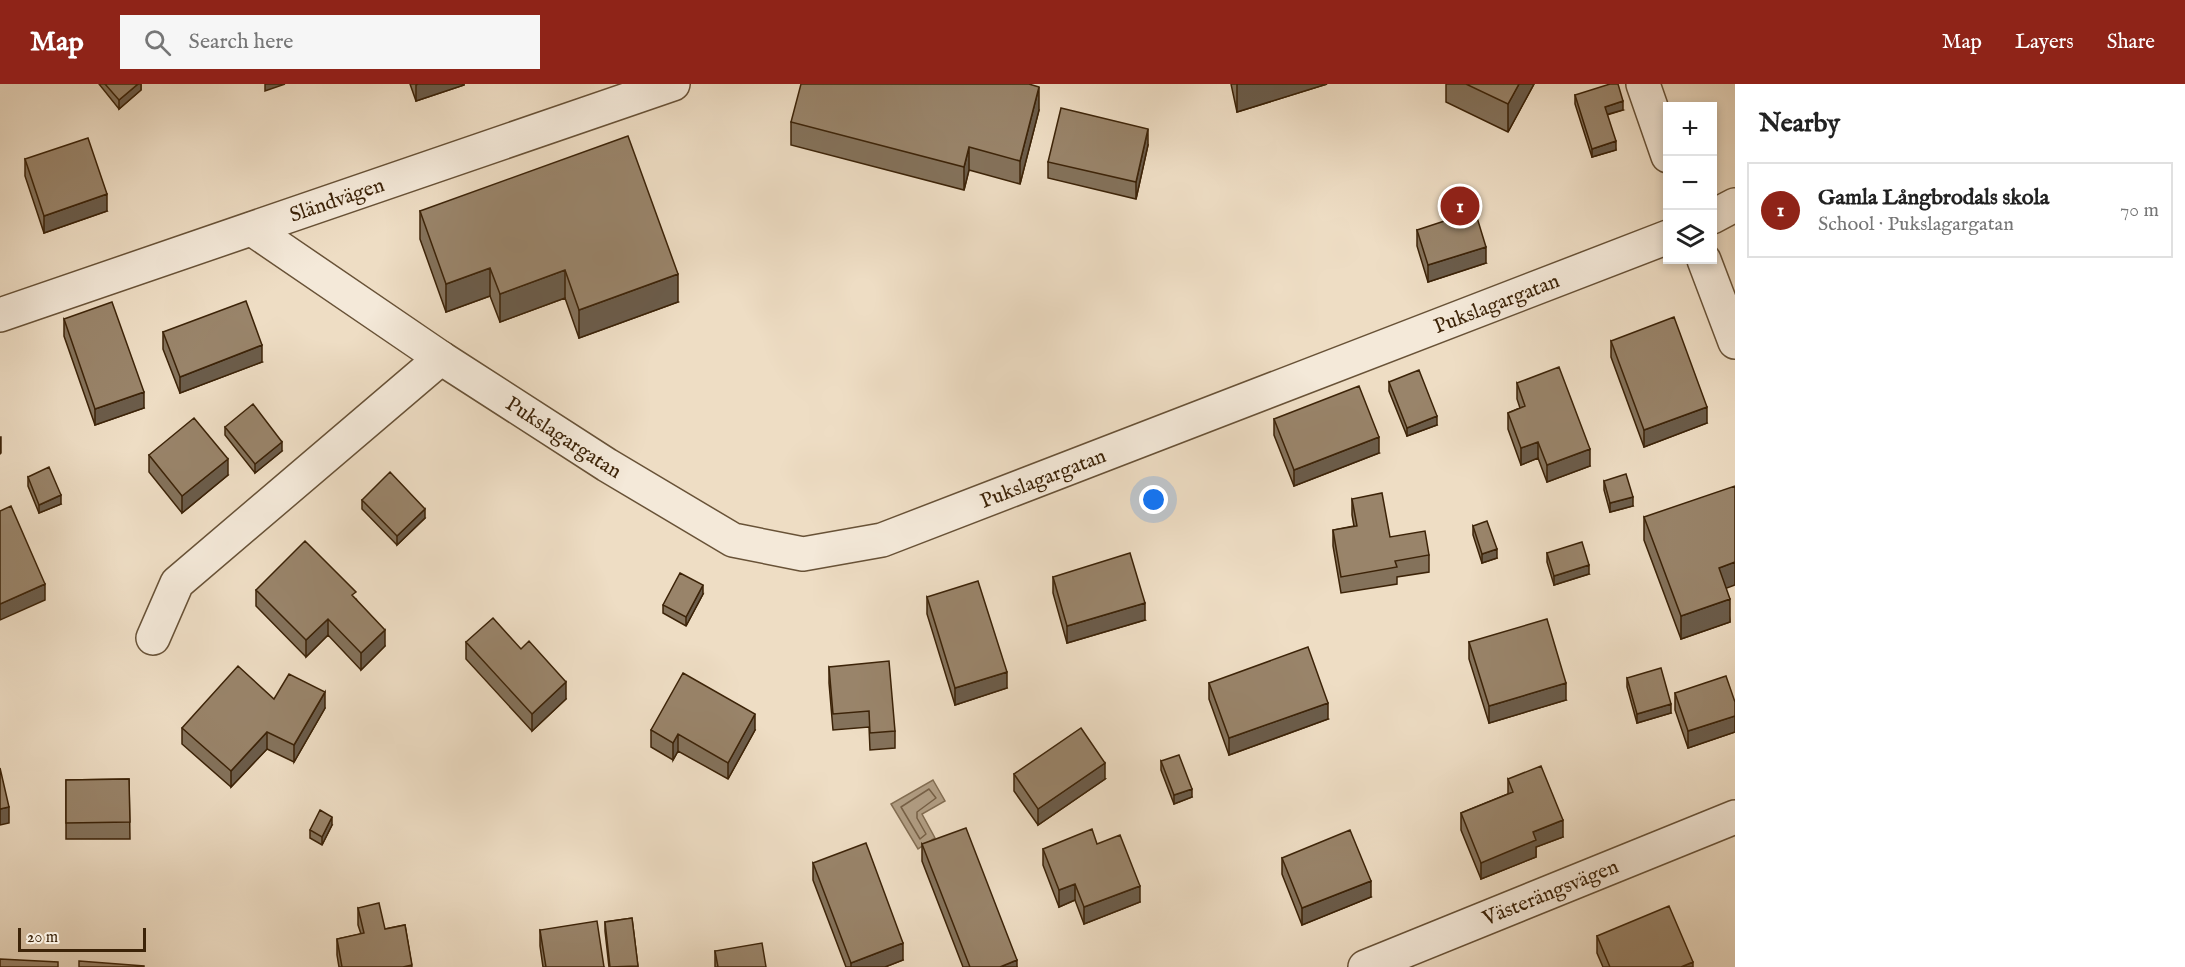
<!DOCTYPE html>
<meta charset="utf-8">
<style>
:root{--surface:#fff;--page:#f6f6f6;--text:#222;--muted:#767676;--line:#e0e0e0;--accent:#8f2418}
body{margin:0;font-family:"IM FELL English",serif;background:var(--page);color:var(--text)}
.controls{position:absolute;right:18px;top:18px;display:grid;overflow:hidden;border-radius:0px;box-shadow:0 3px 9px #0003}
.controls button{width:54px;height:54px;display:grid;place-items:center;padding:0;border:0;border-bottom:2px solid var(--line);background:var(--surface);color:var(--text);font:30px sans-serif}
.scale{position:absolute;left:18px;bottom:15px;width:128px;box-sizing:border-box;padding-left:6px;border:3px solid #3c2308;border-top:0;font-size:16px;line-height:21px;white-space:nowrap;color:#3c2308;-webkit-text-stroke:4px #f4e9d9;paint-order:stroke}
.you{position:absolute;left:1154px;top:416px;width:21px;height:21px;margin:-15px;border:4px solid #fff;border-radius:50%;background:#1a73e8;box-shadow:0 0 0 9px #1a73e833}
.badge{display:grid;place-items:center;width:39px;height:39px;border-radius:50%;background:var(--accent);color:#fff;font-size:20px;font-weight:700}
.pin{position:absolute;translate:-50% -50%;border:3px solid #fff;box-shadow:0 2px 6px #0006}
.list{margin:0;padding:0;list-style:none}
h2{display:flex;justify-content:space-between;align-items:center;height:78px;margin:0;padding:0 24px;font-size:26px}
h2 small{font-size:20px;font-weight:400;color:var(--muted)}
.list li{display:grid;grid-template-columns:39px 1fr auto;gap:18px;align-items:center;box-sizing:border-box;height:96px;margin:0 12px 12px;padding:0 12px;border:2px solid var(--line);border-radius:0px}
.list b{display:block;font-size:22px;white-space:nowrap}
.list p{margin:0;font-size:20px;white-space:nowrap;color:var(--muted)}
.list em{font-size:20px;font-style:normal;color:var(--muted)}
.icon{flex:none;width:33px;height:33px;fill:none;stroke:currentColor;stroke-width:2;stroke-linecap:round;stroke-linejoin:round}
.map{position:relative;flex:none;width:1735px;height:883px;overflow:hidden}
header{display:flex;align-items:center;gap:36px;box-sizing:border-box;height:84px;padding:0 30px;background:var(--accent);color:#fff}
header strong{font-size:28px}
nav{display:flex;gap:33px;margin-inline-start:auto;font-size:21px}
.search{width:420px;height:54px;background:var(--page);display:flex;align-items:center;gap:15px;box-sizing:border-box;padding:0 21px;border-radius:0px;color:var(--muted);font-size:22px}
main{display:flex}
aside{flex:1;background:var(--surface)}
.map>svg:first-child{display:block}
</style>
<header>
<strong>Map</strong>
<div class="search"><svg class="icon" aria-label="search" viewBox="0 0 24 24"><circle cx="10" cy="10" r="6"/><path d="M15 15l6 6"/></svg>Search here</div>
<nav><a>Map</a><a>Layers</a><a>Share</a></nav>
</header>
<main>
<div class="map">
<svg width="1735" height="883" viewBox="0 0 1735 883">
<rect width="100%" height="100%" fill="#eeddc4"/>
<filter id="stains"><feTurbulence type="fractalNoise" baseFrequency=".00333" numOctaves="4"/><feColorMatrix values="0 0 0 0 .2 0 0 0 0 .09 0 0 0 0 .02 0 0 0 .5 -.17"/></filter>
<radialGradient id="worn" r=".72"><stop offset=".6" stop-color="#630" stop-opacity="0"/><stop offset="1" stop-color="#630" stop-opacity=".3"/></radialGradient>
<path fill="#b19e84" stroke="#826d52" stroke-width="1.5" d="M 933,696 L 945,717 L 922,730 L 935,754 L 918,765 L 891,720 Z"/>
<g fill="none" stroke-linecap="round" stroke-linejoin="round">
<path stroke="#766046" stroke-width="1.5" d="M 929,705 L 936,714 L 917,728 L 917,734 L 926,750 L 920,755 L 901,723 Z"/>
<g stroke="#685237" stroke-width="36">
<g id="minor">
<path d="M 1643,0 L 1668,72"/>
<path d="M 1712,133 L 1735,121"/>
<path id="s1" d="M 252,145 L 441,274 L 607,381 L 733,456 L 803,470 L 882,456 L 1668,153"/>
<path d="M 1704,176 L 1735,258"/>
<path id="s2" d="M 0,231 L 673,0"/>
<path d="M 153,554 L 177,499 L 441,274"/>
<path id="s3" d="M 1365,883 L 1735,733"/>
</g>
</g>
<use href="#minor" stroke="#f4e9d9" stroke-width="33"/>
</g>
<path fill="#84725b" stroke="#3c2308" stroke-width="1.5" d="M 99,0 L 141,0 L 141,6 L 119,25 Z
M 410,0 L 464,0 L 464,1 L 416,17 Z
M 1231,0 L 1327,0 L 1237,28 Z
M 1446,0 L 1534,0 L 1508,48 L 1446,18 Z
M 1575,11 L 1623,26 L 1607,31 L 1616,66 L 1592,73 L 1575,20 Z
M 1039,26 L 1020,100 L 969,86 L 964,106 L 791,61 L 791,38 Z
M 1148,61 L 1136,115 L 1048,94 L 1048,78 Z
M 25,75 L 107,127 L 44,149 L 25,92 Z
M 420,127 L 678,218 L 579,254 L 565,214 L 500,238 L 490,212 L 446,228 L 420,155 Z
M 1417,146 L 1486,179 L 1428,198 L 1417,162 Z
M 64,235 L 144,324 L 95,341 L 64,252 Z
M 163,248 L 262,278 L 180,309 L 163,265 Z
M 1611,257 L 1707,339 L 1644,363 L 1611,273 Z
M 1389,298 L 1437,341 L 1407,352 L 1389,307 Z
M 1517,299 L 1590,382 L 1547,398 L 1538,374 L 1521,381 L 1508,345 L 1508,329 L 1520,324 L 1517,315 Z
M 1274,335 L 1379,369 L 1294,402 L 1274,351 Z
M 225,343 L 282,367 L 255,389 L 225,351 Z
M 149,371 L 228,391 L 182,429 L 149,388 Z
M 28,393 L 61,420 L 39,429 L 28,402 Z
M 1604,397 L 1633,422 L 1610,428 L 1604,406 Z
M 1352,415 L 1390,453 L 1429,471 L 1429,488 L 1397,493 L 1397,500 L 1341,509 L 1333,462 L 1333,446 L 1354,442 L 1352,431 Z
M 362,416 L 425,434 L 397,461 L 362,425 Z
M 1644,433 L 1726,504 L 1730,538 L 1681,555 L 1644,456 Z
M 1473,442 L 1497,474 L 1482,479 L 1473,451 Z
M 1547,469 L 1589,490 L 1554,501 L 1547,478 Z
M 1053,493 L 1145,536 L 1067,559 L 1053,509 Z
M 256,506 L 356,515 L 385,562 L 361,586 L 328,551 L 306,573 L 256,522 Z
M 703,510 L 686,542 L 663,529 L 663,521 Z
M 927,513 L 1007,604 L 955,621 L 927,530 Z
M 466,558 L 566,615 L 532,647 L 466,575 Z
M 1469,558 L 1566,616 L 1489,639 L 1469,575 Z
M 829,583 L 895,647 L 895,664 L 870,666 L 869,643 L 833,646 L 829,599 Z
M 1627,594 L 1671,629 L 1637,639 L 1627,603 Z
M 1209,599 L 1328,635 L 1229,671 L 1209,615 Z
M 1675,609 L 1735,618 L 1735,648 L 1688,664 L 1675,626 Z
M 274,615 L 325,624 L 294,678 L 267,665 L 231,703 L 182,660 L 182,644 Z
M 651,646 L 755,646 L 728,695 L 678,667 L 673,676 L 651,663 Z
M 1161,677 L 1192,713 L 1174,720 L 1161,686 Z
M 1014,690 L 1105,695 L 1038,741 L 1014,707 Z
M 129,695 L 130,755 L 66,755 L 66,696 Z
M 1508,695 L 1563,753 L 1536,763 L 1536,773 L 1481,795 L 1461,746 L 1461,729 L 1508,710 Z
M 332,741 L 322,761 L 310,754 L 310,746 Z
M 922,760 L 1017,883 L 963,883 L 922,777 Z
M 1097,760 L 1140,818 L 1084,840 L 1075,816 L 1059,823 L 1043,781 L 1043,765 Z
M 1282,774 L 1371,813 L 1302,841 L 1282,790 Z
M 813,779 L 903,876 L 885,883 L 846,883 L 813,796 Z
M 358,824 L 385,845 L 405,841 L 412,883 L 339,883 L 337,871 L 337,855 L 361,850 L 358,841 Z
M 632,834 L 638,883 L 609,883 L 605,847 L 605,838 Z
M 540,846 L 604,883 L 543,883 L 540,862 Z
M 1597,852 L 1693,883 L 1603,883 L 1597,869 Z
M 715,867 L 766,883 L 715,883 Z"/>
<path fill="#6b5c4a" stroke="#3c2308" stroke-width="1.5" d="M 138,0 L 141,0 L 141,6 L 119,25 L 119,16 Z
M 265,0 L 285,0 L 265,7 Z
M 418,0 L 464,0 L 464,1 L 416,17 L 416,1 Z
M 1237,0 L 1327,0 L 1237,28 Z
M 1519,0 L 1534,0 L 1508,48 L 1508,20 Z
M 1039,3 L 1039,26 L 1020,100 L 1020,77 Z
M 1623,17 L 1623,26 L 1605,31 L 1605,23 Z
M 1148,45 L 1148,61 L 1136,115 L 1136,98 Z
M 1616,57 L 1616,66 L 1592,73 L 1592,65 Z
M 969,63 L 969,86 L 964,106 L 964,83 Z
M 107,110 L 107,127 L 44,149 L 44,132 Z
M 1486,163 L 1486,179 L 1428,198 L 1428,181 Z
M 490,184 L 490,212 L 446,228 L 446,200 Z
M 565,186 L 565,214 L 500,238 L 500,210 Z
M 678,190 L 678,218 L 579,254 L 579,226 Z
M 262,261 L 262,278 L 180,309 L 180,293 Z
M 144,308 L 144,324 L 95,341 L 95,325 Z
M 1707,323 L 1707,339 L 1644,363 L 1644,346 Z
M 1437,332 L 1437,341 L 1407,352 L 1407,344 Z
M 0,353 L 1,353 L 1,369 L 0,370 Z
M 1379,353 L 1379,369 L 1294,402 L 1294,386 Z
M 282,358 L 282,367 L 255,389 L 255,380 Z
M 1538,358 L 1538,374 L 1521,381 L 1521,364 Z
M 1590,365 L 1590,382 L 1547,398 L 1547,381 Z
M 228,375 L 228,391 L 182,429 L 182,412 Z
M 61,411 L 61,420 L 39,429 L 39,421 Z
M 1633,413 L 1633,422 L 1610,428 L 1610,419 Z
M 425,425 L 425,434 L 397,461 L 397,452 Z
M 1497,465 L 1497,474 L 1482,479 L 1482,470 Z
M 1735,478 L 1735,501 L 1719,507 L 1719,484 Z
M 1589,481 L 1589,490 L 1554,501 L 1554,492 Z
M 45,500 L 45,516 L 0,536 L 0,520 Z
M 703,501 L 703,510 L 686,542 L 686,533 Z
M 1730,515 L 1730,538 L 1681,555 L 1681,532 Z
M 1145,519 L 1145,536 L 1067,559 L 1067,542 Z
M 328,535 L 328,551 L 306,573 L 306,556 Z
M 385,546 L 385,562 L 361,586 L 361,569 Z
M 1007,588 L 1007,604 L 955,621 L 955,604 Z
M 566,598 L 566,615 L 532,647 L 532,630 Z
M 1566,599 L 1566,616 L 1489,639 L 1489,622 Z
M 325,608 L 325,624 L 294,678 L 294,661 Z
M 1328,619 L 1328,635 L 1229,671 L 1229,654 Z
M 1671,620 L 1671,629 L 1637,639 L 1637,630 Z
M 755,630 L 755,646 L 728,695 L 728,679 Z
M 1735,632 L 1735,648 L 1688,664 L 1688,647 Z
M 267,648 L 267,665 L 231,703 L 231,687 Z
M 678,650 L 678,667 L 673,676 L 673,659 Z
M 1105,679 L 1105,695 L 1038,741 L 1038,725 Z
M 1192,705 L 1192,713 L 1174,720 L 1174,711 Z
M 9,723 L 9,739 L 0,741 L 0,725 Z
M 332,733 L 332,741 L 322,761 L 322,753 Z
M 1563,736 L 1563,753 L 1536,763 L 1536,773 L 1481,795 L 1481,779 L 1533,748 Z
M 1371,797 L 1371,813 L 1302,841 L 1302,824 Z
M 1075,800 L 1075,816 L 1059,823 L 1059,806 Z
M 1140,802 L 1140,818 L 1084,840 L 1084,823 Z
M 903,859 L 903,876 L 885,883 L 851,883 L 851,879 Z
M 1017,876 L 1017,883 L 1000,883 Z
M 1693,878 L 1693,883 L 1681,883 Z"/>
<path fill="#99846a" stroke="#3c2308" stroke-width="1.5" d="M 105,0 L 138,0 L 119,16 Z
M 801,0 L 1029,0 L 1039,3 L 1020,77 L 969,63 L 964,83 L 791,38 Z
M 1466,0 L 1519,0 L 1508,20 Z
M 1610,0 L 1618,0 L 1623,17 L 1605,23 L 1616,57 L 1592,65 L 1575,11 Z
M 1061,24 L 1148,45 L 1136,98 L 1048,78 Z
M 628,52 L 678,190 L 579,226 L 565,186 L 500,210 L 490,184 L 446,200 L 420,127 Z
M 88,54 L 107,110 L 44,132 L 25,75 Z
M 1475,127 L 1486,163 L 1428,181 L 1417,146 Z
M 246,217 L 262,261 L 180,293 L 163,248 Z
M 112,218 L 144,308 L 95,325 L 64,235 Z
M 1674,233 L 1707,323 L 1644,346 L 1611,257 Z
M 1559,283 L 1590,365 L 1547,381 L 1538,358 L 1521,364 L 1508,329 L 1525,322 L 1517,299 Z
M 1419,286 L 1437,332 L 1407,344 L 1389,298 Z
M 1359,302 L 1379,353 L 1294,386 L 1274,335 Z
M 253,320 L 282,358 L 255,380 L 225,343 Z
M 194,334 L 228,375 L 182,412 L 149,371 Z
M 49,383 L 61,411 L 39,421 L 28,393 Z
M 390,388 L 425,425 L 397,452 L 362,416 Z
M 1626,390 L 1633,413 L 1610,419 L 1604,397 Z
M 1735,402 L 1735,478 L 1719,484 L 1730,515 L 1681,532 L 1644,433 Z
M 1382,409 L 1390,453 L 1425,447 L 1429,471 L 1395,477 L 1397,483 L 1341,493 L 1333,446 L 1357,442 L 1352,415 Z
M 11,422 L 45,500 L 0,520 L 0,427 Z
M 1487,437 L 1497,465 L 1482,470 L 1473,442 Z
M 305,457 L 356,508 L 352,511 L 385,546 L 361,569 L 328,535 L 306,556 L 256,506 Z
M 1582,458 L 1589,481 L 1554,492 L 1547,469 Z
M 1130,469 L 1145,519 L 1067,542 L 1053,493 Z
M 680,489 L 703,501 L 686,533 L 663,521 Z
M 978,497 L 1007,588 L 955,604 L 927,513 Z
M 493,534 L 521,565 L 529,557 L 566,598 L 532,630 L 466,558 Z
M 1547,535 L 1566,599 L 1489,622 L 1469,558 Z
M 1308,563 L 1328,619 L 1229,654 L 1209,599 Z
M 889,577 L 895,647 L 870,649 L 869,627 L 833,630 L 829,583 Z
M 238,582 L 274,615 L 289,590 L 325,608 L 294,661 L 267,648 L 231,687 L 182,644 Z
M 1661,584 L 1671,620 L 1637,630 L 1627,594 Z
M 683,589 L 755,630 L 728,679 L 678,650 L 673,659 L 651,646 Z
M 1726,592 L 1735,618 L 1735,632 L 1688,647 L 1675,609 Z
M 1081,644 L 1105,679 L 1038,725 L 1014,690 Z
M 1179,671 L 1192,705 L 1174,711 L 1161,677 Z
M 1541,682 L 1563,736 L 1533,748 L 1536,756 L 1481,779 L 1461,729 L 1513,708 L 1508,695 Z
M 0,684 L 9,723 L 0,725 Z
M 129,695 L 130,738 L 66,739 L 66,696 Z
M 320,726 L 332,733 L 322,753 L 310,746 Z
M 966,744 L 1017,876 L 1000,883 L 970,883 L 922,760 Z
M 1092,745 L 1097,760 L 1120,751 L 1140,802 L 1084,823 L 1075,800 L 1059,806 L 1043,765 Z
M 1350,746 L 1371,797 L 1302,824 L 1282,774 Z
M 866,759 L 903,859 L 851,879 L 813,779 Z
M 379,819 L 385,845 L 405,841 L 412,881 L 403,883 L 342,883 L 337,855 L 364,849 L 358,824 Z
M 1669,822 L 1693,878 L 1681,883 L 1610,883 L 1597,852 Z
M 632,834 L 638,882 L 610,883 L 605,838 Z
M 597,837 L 604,883 L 546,883 L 540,846 Z
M 762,859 L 766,883 L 718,883 L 715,867 Z
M 0,875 L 58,878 L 58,883 L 0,883 Z
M 79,877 L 144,882 L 144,883 L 79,883 Z"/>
<g text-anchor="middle" stroke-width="4.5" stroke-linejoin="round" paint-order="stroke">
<g font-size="21" fill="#3c2308" stroke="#f4e9d9">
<text dy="7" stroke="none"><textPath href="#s2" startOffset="356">Sländvägen</textPath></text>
<text dy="7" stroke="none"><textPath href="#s1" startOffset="1383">Pukslagargatan</textPath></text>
<text dy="7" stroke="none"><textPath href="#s1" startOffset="375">Pukslagargatan</textPath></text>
<text dy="7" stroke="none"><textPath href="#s1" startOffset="897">Pukslagargatan</textPath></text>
<text dy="7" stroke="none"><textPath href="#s3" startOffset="200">Västerängsvägen</textPath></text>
</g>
</g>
<rect width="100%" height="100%" filter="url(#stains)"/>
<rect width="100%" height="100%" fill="url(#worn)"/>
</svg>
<div class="controls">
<button>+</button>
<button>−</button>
<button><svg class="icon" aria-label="layers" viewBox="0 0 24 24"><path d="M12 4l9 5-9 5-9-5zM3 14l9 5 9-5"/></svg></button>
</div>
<div class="scale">20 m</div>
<div class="you"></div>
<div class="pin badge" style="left:1460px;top:122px">1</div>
</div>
<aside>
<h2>Nearby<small></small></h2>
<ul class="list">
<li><span class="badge">1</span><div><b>Gamla Långbrodals skola</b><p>School · Pukslagargatan</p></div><em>70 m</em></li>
</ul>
</aside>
</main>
